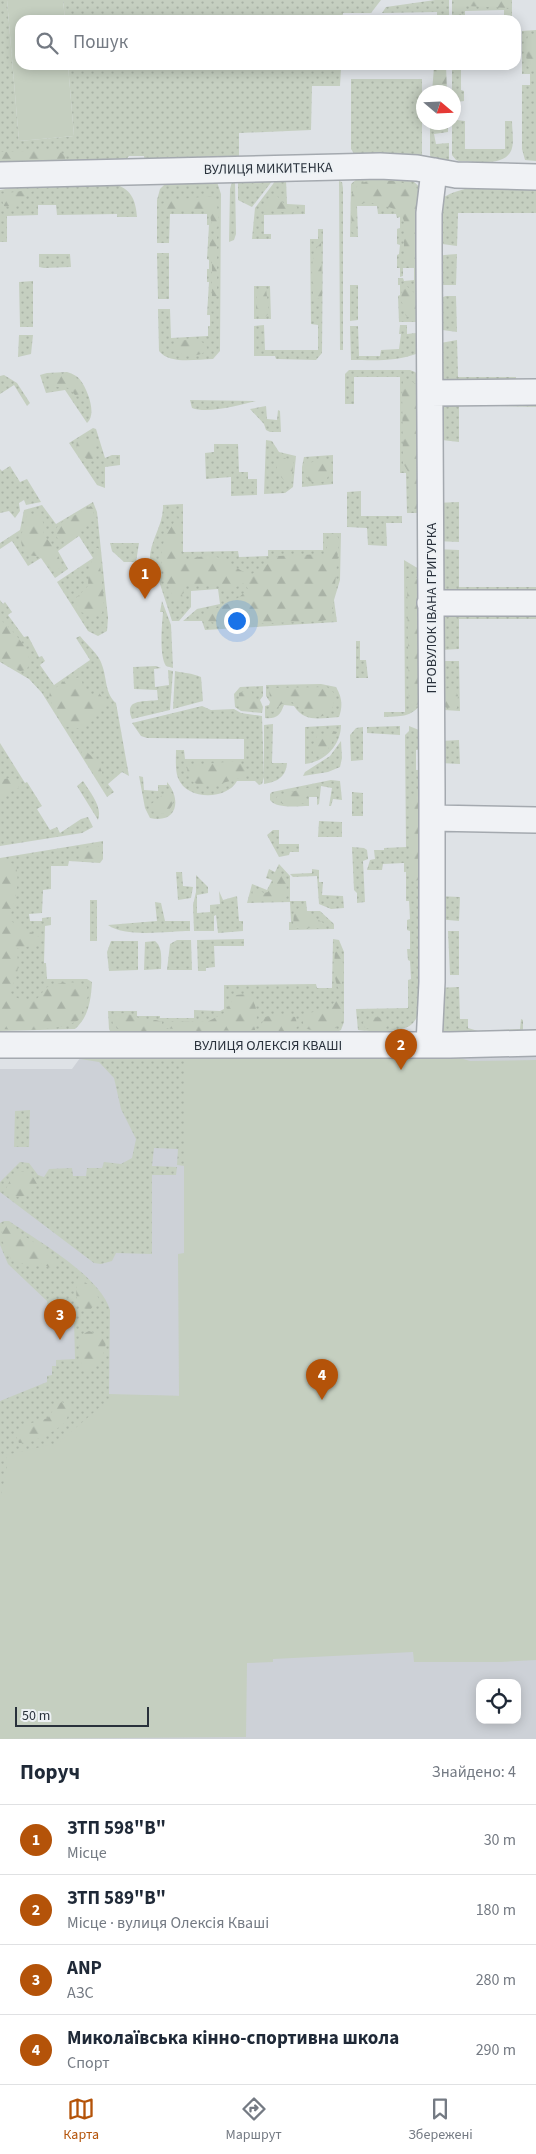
<!DOCTYPE html>
<html lang="uk">
<meta charset="utf-8">
<style>
:root{--surface:#fff;--page:#f2f2f3;--text:#1f2937;--muted:#747a83;--line:#e0e1e3;--accent:#b45309}
body{margin:0;font-family:"Source Sans 3",sans-serif;background:var(--page);color:var(--text)}
.controls{position:absolute;right:15px;bottom:15px;display:grid;overflow:hidden;border-radius:10px;box-shadow:0 2px 12px #0003}
.controls button{width:45px;height:45px;display:grid;place-items:center;padding:0;border:0;border-bottom:1px solid var(--line);background:var(--surface);color:var(--text);font:25px sans-serif}
.compass{position:absolute;left:416px;top:85px;width:45px;height:45px;border-radius:50%;background:var(--surface);box-shadow:0 2px 12px #0003;rotate:109deg}
.scale{position:absolute;left:15px;bottom:12px;width:134px;box-sizing:border-box;padding-left:5px;border:2px solid #29313b;border-top:0;font-size:14px;line-height:18px;white-space:nowrap;color:#29313b;-webkit-text-stroke:4px #edf1f4;paint-order:stroke}
.you{position:absolute;left:236px;top:620px;width:18px;height:18px;margin:-12px;border:4px solid #fff;border-radius:50%;background:#1a73e8;box-shadow:0 0 0 8px #1a73e833}
.badge{display:grid;place-items:center;width:32px;height:32px;border-radius:50%;background:var(--accent);color:#fff;font-size:16px;font-weight:700}
.pin{position:absolute;translate:-50% -41px;filter:drop-shadow(0 1px 2px #0008)}
.pin::after{content:'';position:absolute;top:26px;width:18px;height:15px;background:inherit;clip-path:polygon(0 0,100% 0,50% 100%)}
.list{margin:0;padding:0;list-style:none}
h2{display:flex;justify-content:space-between;align-items:center;height:65px;margin:0;padding:0 20px;font-size:21px}
h2 small{font-size:16px;font-weight:400;color:var(--muted)}
.list li{display:grid;grid-template-columns:32px 1fr auto;gap:15px;align-items:center;box-sizing:border-box;height:70px;padding:0 20px;border-top:1px solid var(--line)}
.list b{display:block;font-size:19px;white-space:nowrap}
.list p{margin:0;font-size:16px;white-space:nowrap;color:var(--muted)}
.list em{font-size:16px;font-style:normal;color:var(--muted)}
.icon{flex:none;width:28px;height:28px;fill:none;stroke:currentColor;stroke-width:2;stroke-linecap:round;stroke-linejoin:round}
.map{position:relative;flex:none;width:536px;height:1739px;overflow:hidden}
.search{position:absolute;background:var(--surface);box-shadow:0 2px 12px #0003;left:15px;right:15px;top:15px;height:55px;display:flex;align-items:center;gap:12px;box-sizing:border-box;padding:0 18px;border-radius:15px;color:var(--muted);font-size:19px}
.sheet{height:345px;background:var(--surface)}
nav{display:flex;justify-content:space-around;align-items:center;box-sizing:border-box;height:70px;border-top:1px solid var(--line);background:var(--surface);font-size:14px;color:var(--muted)}
nav a{display:grid;justify-items:center;gap:2px}
nav .on{color:var(--accent)}
.map>svg:first-child{display:block}
</style>
<div class="map">
<svg width="536" height="1739" viewBox="0 0 536 1739">
<defs>
<pattern id="green-dots" width="8" height="8" patternUnits="userSpaceOnUse" patternTransform="scale(1.25)"><rect width="8" height="8" fill="#c5cfc0"/><path d="M2 2h.1M6 6h.1" fill="none" stroke="#a9b2a6" stroke-width="1.8" stroke-linecap="round"/></pattern>
<pattern id="forest-firs" width="22" height="20" patternUnits="userSpaceOnUse" patternTransform="scale(1.25)"><rect width="22" height="20" fill="#c5cfc0"/><path d="M5 1l3.5 6h-7zM16 11l3.5 6h-7z" fill="#a9b2a6"/></pattern>
</defs>
<rect width="100%" height="100%" fill="#dee2e6"/>
<path fill="#cdd1d7" fill-rule="evenodd" d="M 536,1049 L 536,1739 L 0,1739 L 0,1069 L 72,1069 L 83,1054 ZM 480,1683 L 517,1683 L 517,1720 L 480,1720 Z"/>
<path fill="url(#green-dots)" d="M 0,0 L 7,0 L 19,141 L 74,136 L 68,65 L 313,65 L 313,67 L 341,68 L 340,86 L 312,86 L 311,130 L 239,133 L 239,161 L 145,163 L 144,156 L 129,156 L 123,163 L 0,165 Z
M 63,0 L 381,0 L 371,13 L 343,13 L 342,20 L 65,20 Z
M 435,0 L 449,0 L 449,20 L 437,20 L 437,12 L 382,13 L 386,7 Z
M 452,0 L 512,0 L 512,20 L 504,20 L 504,10 L 465,11 L 465,20 L 452,20 Z
M 536,30 L 536,161 L 525,160 L 522,149 L 522,85 L 530,85 L 530,74 L 522,74 L 522,31 Z
M 452,65 L 463,65 L 463,69 L 461,70 L 461,90 L 464,91 L 464,101 L 456,102 L 457,120 L 465,121 L 465,149 L 505,149 L 505,121 L 512,121 C 512,129 514,140 512,148 C 507,168 475,161 459,161 L 456,160 L 452,155 Z
M 351,79 L 422,79 L 422,158 L 355,155 L 351,149 Z
M 430,123 L 448,123 L 448,132 L 434,134 L 436,144 L 449,143 L 449,160 L 431,159 L 430,155 Z
M 358,178 L 407,178 L 413,181 L 423,190 L 419,353 C 395,362 376,360 351,360 L 350,326 L 358,326 L 359,356 L 380,356 L 381,350 L 399,349 L 401,334 L 399,334 L 400,325 L 407,325 L 407,334 L 416,333 L 416,322 L 399,322 L 398,296 L 400,295 L 400,285 L 398,285 L 398,278 L 403,278 L 404,281 L 414,280 L 414,268 L 403,268 L 403,276 L 400,277 L 400,268 L 397,268 L 397,255 L 399,254 L 400,245 L 397,244 L 397,229 L 400,228 L 400,217 L 397,218 L 396,214 L 378,214 L 377,206 L 357,206 L 358,237 L 350,237 L 351,184 Z
M 273,180 L 252,207 L 238,200 L 238,181 Z
M 276,180 L 286,180 L 287,204 L 305,205 L 305,214 L 264,215 L 264,234 L 271,234 L 271,239 L 252,239 L 255,208 Z
M 232,181 L 235,182 L 236,234 L 234,240 L 229,242 L 230,189 Z
M 339,181 L 342,182 L 343,188 L 343,350 L 340,350 Z
M 217,182 L 221,194 L 220,351 L 213,359 C 197,359 170,365 159,351 L 158,309 L 170,309 L 171,338 L 208,336 L 208,326 L 210,326 L 210,315 L 207,315 L 209,282 L 207,282 L 207,269 L 209,269 L 209,260 L 207,259 L 209,225 L 207,225 L 207,214 L 170,214 L 169,243 L 157,243 L 157,200 L 160,189 L 166,183 Z
M 117,185 C 132,190 136,202 137,217 L 117,217 L 117,214 L 57,215 L 56,205 L 38,205 L 38,215 L 7,216 L 7,242 L 0,242 L 0,190 L 22,186 Z
M 484,185 L 536,186 L 536,213 L 458,213 L 457,246 L 435,243 L 440,200 C 453,190 469,188 484,185 Z
M 318,229 L 323,229 L 322,353 L 316,360 L 276,359 L 275,356 L 254,356 L 254,326 L 264,325 L 265,350 L 318,350 L 318,325 L 311,324 L 310,239 L 318,239 Z
M 169,253 L 169,299 L 158,299 L 157,253 Z
M 39,254 L 70,254 L 71,267 L 44,268 L 39,267 Z
M 457,254 L 456,285 L 443,285 L 434,282 L 435,258 L 444,255 Z
M 33,281 L 33,327 L 20,327 L 19,282 Z
M 350,285 L 358,285 L 358,320 L 350,321 Z
M 254,286 L 270,286 L 271,319 L 254,319 Z
M 446,296 L 456,296 L 457,332 L 435,329 L 434,300 Z
M 19,335 L 33,335 L 31,354 L 18,357 Z
M 457,340 L 458,377 L 516,377 L 516,385 L 441,384 L 435,344 Z
M 349,370 L 410,370 L 415,372 L 424,380 L 424,513 L 407,513 L 406,473 L 400,473 L 400,377 L 354,377 L 354,404 L 345,404 L 345,374 Z
M 67,372 C 73,374 78,376 81,381 C 88,391 97,414 87,423 L 65,390 L 46,393 L 40,375 L 47,373 Z
M 4,375 L 17,383 L 30,403 L 27,406 L 14,385 L 0,394 L 0,376 Z
M 536,397 L 536,407 L 459,405 L 459,442 L 442,440 L 442,403 Z
M 190,400 L 256,401 C 239,405 208,414 192,408 Z
M 266,406 L 267,419 L 277,420 L 278,410 L 280,411 L 281,432 L 270,432 L 266,430 L 264,424 L 250,409 Z
M 93,428 L 96,429 L 105,458 L 112,455 L 120,455 L 120,465 L 105,467 L 105,488 L 97,485 L 69,443 Z
M 266,440 L 272,441 L 279,452 L 296,456 L 293,487 L 285,493 L 264,494 Z
M 214,444 L 238,444 L 239,472 L 248,472 L 248,479 L 257,479 L 257,495 L 231,496 L 231,477 L 206,479 L 205,453 L 214,452 Z
M 333,455 L 333,484 L 302,487 L 302,467 L 304,457 Z
M 10,466 L 20,482 L 27,479 L 41,502 L 26,505 L 24,500 L 19,503 L 20,511 L 15,518 L 9,511 L 0,513 L 0,469 L 2,471 Z
M 361,491 L 361,516 L 402,516 L 402,523 L 386,523 L 387,546 L 368,545 L 367,528 L 347,527 L 347,492 Z
M 93,502 L 97,512 L 108,618 L 107,631 L 98,636 L 88,631 L 57,582 L 93,558 L 79,536 L 58,551 L 68,569 L 55,578 L 41,558 L 28,566 L 12,541 L 0,549 L 0,543 L 20,530 L 24,510 L 42,505 L 56,524 Z
M 459,502 L 459,542 L 435,541 L 435,503 Z
M 183,504 L 183,552 L 238,551 L 239,557 L 268,556 L 268,550 L 323,550 L 323,533 L 341,533 L 340,580 L 334,600 L 337,622 L 205,630 L 202,621 L 183,621 L 197,609 L 220,604 L 218,589 L 191,591 L 191,607 L 179,621 L 172,621 L 159,581 L 159,565 L 150,563 C 148,542 164,526 163,505 Z
M 110,543 L 139,543 L 136,562 L 124,562 L 112,551 Z
M 435,549 L 459,550 L 459,587 L 536,587 L 536,599 L 444,592 Z
M 404,560 L 419,569 L 425,700 C 411,717 406,716 384,717 L 384,712 L 405,712 Z
M 0,600 L 3,604 L 5,602 L 12,612 L 8,615 L 24,637 L 28,636 L 39,657 L 42,656 L 45,661 L 40,665 L 54,685 L 90,660 L 76,638 L 80,636 C 88,646 99,654 102,665 C 107,678 105,694 116,703 L 129,776 L 122,772 L 108,784 L 114,792 L 107,797 L 42,693 L 29,679 L 0,662 Z
M 162,601 L 171,625 L 173,668 L 166,666 C 159,655 162,626 163,612 L 160,612 Z
M 536,609 L 536,619 L 459,619 L 459,649 L 441,650 L 441,615 Z
M 356,641 L 360,641 L 360,660 L 366,660 L 368,678 L 356,678 Z
M 440,661 L 459,661 L 460,711 L 444,710 Z
M 156,666 L 161,668 L 154,669 L 155,687 L 169,685 L 168,670 L 173,671 L 170,710 L 132,719 C 123,698 145,702 158,700 L 157,690 L 134,689 L 133,667 Z
M 175,671 C 183,673 192,673 201,677 L 203,701 L 173,709 Z
M 321,684 L 336,687 C 342,697 343,706 339,717 C 320,718 305,723 294,706 L 284,705 C 280,716 276,719 265,718 L 265,706 L 269,705 L 270,702 L 266,696 L 266,685 Z
M 263,686 L 263,696 L 260,700 L 263,707 L 262,713 L 241,711 L 235,707 L 234,694 L 240,687 Z
M 202,706 L 211,710 L 234,709 L 241,713 L 262,716 L 264,777 L 262,784 L 259,785 L 255,781 L 237,781 C 227,800 187,801 178,778 C 175,770 176,758 176,750 L 184,750 L 185,759 L 244,759 L 244,739 L 147,738 L 141,736 L 132,723 Z
M 273,724 L 272,763 L 287,763 C 286,777 277,782 264,784 L 264,725 Z
M 341,725 C 341,745 325,762 305,764 L 305,727 Z
M 400,726 L 400,735 L 367,733 L 367,727 Z
M 409,726 L 419,730 L 426,749 L 416,750 L 416,770 L 426,770 L 426,996 C 422,1005 419,1017 412,1024 C 403,1033 370,1032 358,1030 L 356,1009 L 408,1008 L 408,980 L 411,979 L 410,961 L 408,960 L 407,949 L 410,949 L 410,931 L 407,930 L 407,920 L 410,919 L 409,901 L 406,901 L 406,872 L 404,872 L 404,863 L 383,864 L 382,870 L 367,870 L 370,860 L 375,859 L 374,850 L 384,850 L 384,848 L 406,847 L 405,735 L 409,731 Z
M 363,727 L 363,760 L 351,761 L 350,735 L 356,728 Z
M 459,740 L 460,764 L 440,763 L 440,741 Z
M 341,741 L 342,758 L 340,767 L 328,772 L 303,776 L 305,772 L 330,756 Z
M 0,743 L 25,783 L 27,782 L 42,806 L 37,809 L 50,830 L 57,827 L 60,833 L 81,819 L 88,817 L 93,827 L 82,833 L 0,846 Z
M 139,776 L 143,777 L 144,790 L 158,791 L 158,785 L 167,785 L 167,782 C 182,800 177,824 150,818 L 145,808 Z
M 331,780 L 340,781 L 342,800 L 333,799 L 331,806 L 329,806 L 332,788 L 321,786 L 319,804 L 317,805 L 317,797 L 309,797 L 309,806 C 298,806 276,809 270,800 L 270,794 L 272,792 Z
M 83,781 C 90,792 103,807 98,820 L 77,786 Z
M 352,792 L 363,793 L 363,816 L 352,816 Z
M 319,821 L 342,822 L 342,837 L 318,837 Z
M 273,830 L 279,830 L 279,844 L 299,844 L 299,852 L 290,852 L 289,855 L 279,857 L 267,835 Z
M 103,841 L 103,859 L 100,863 L 69,861 L 68,866 L 51,866 L 51,889 L 43,890 L 42,913 L 29,914 L 30,921 L 42,921 L 42,918 L 51,917 L 51,925 L 45,926 L 44,963 L 46,963 L 47,979 L 87,979 L 92,982 C 91,999 89,1017 75,1029 L 0,1031 L 0,858 Z
M 352,847 L 364,848 L 367,850 L 368,859 L 363,861 L 365,902 L 357,903 L 357,893 L 354,890 Z
M 279,864 L 290,876 L 290,901 L 306,901 L 307,911 L 320,911 L 334,924 L 334,929 L 289,930 L 289,922 L 291,922 L 290,902 L 247,903 L 252,884 L 267,890 L 272,880 L 266,878 L 269,869 L 275,872 Z
M 312,869 L 319,870 L 319,882 L 323,882 L 322,895 L 343,896 L 344,908 L 331,909 L 319,904 L 317,876 L 293,877 L 290,874 L 312,873 Z
M 176,872 L 182,872 L 183,886 L 193,887 L 191,898 L 178,900 Z
M 196,875 L 208,887 L 208,893 L 197,895 L 197,913 L 210,912 L 210,905 L 220,904 L 219,891 L 223,900 L 237,896 L 239,921 L 243,921 L 243,931 L 218,933 L 216,915 L 214,916 L 214,931 L 194,931 L 193,905 L 196,892 Z
M 437,896 L 460,897 L 459,921 L 437,919 Z
M 90,900 L 97,900 L 97,941 L 90,941 Z
M 155,902 L 161,903 L 165,921 L 190,921 L 190,931 C 169,931 125,938 108,925 L 157,921 Z
M 448,931 L 459,931 L 459,975 L 450,975 Z
M 244,939 L 244,946 L 214,946 L 215,967 L 206,968 L 206,971 L 198,971 L 197,940 Z
M 333,939 L 339,940 L 344,952 L 344,1022 L 341,1030 L 337,1032 L 111,1033 L 109,1029 L 108,1011 L 137,1011 L 137,1016 L 160,1016 L 160,1018 L 194,1018 L 194,1010 L 220,1011 L 224,1009 L 224,985 L 316,984 L 317,988 L 332,988 Z
M 177,940 L 191,940 L 192,970 L 167,970 L 170,944 Z
M 111,941 L 138,941 L 138,970 L 109,971 L 107,952 Z
M 155,941 C 163,947 161,960 161,969 L 144,970 L 145,942 Z
M 459,987 L 460,1019 L 468,1019 L 468,1028 L 478,1031 L 520,1029 L 521,1019 L 523,1020 L 523,1036 L 444,1034 L 441,1029 L 437,988 Z
M 83,1054 L 278,1054 L 281,1126 L 185,1254 L 185,1166 L 177,1165 L 178,1149 L 154,1148 L 152,1166 L 177,1167 L 176,1175 L 152,1175 L 152,1254 L 116,1253 L 112,1261 L 101,1264 L 94,1263 L 0,1192 L 0,1182 L 20,1162 L 29,1163 L 38,1175 L 44,1177 L 49,1169 L 72,1168 L 73,1176 L 86,1176 L 87,1168 L 102,1168 L 104,1162 L 121,1164 L 132,1158 L 136,1139 L 121,1109 L 114,1078 L 99,1062 L 80,1059 Z
M 30,1110 L 29,1147 L 14,1147 L 15,1111 Z
M 4,1221 L 9,1221 C 38,1241 100,1276 110,1310 L 109,1394 L 185,1396 L 0,1510 L 0,1401 L 47,1382 L 47,1376 L 52,1375 L 52,1366 L 56,1366 L 56,1360 L 75,1359 L 74,1319 L 48,1317 L 47,1301 L 8,1264 L 0,1245 L 0,1223 Z"/>
<path fill="url(#forest-firs)" d="M 455,0 L 508,0 L 510,8 L 466,6 L 461,10 L 461,20 L 455,20 Z
M 536,33 L 536,70 L 528,67 L 525,46 L 528,36 Z
M 440,65 L 446,65 L 447,92 L 432,92 L 434,67 Z
M 55,150 L 66,155 L 64,162 L 0,162 L 0,152 Z
M 376,180 C 393,181 413,180 421,198 L 420,274 L 416,267 L 404,260 L 404,221 L 400,211 L 377,203 L 356,203 L 355,234 L 352,232 C 352,204 343,183 376,180 Z
M 36,189 C 25,196 18,208 4,206 L 0,194 Z
M 209,196 L 216,198 L 219,220 L 217,228 L 212,226 L 210,215 L 206,210 L 162,211 L 160,205 C 169,199 197,198 209,196 Z
M 277,196 L 286,206 L 297,207 L 298,211 L 291,213 L 263,210 L 261,207 L 268,198 Z
M 217,232 L 217,297 L 212,296 L 212,256 L 209,249 L 210,243 Z
M 321,243 L 322,296 L 316,300 L 313,295 C 313,280 308,253 321,243 Z
M 403,283 L 419,297 L 417,320 L 406,316 L 401,299 Z
M 260,289 L 266,289 L 269,313 L 265,317 L 258,316 C 255,306 255,298 260,289 Z
M 195,338 L 205,344 L 208,350 C 196,359 185,356 172,350 L 180,341 Z
M 64,374 C 75,378 79,383 82,394 L 75,395 L 69,388 L 49,386 L 47,382 L 50,378 Z
M 404,377 L 421,387 L 419,508 L 413,510 L 410,506 L 409,473 L 403,463 L 402,387 Z
M 84,439 L 94,441 L 97,452 L 91,462 L 81,455 L 76,449 L 77,441 Z
M 285,458 L 294,460 L 291,480 L 284,480 L 277,473 L 277,462 Z
M 324,459 L 329,462 L 331,469 L 326,481 L 316,483 L 309,481 L 305,473 L 305,464 Z
M 91,506 L 94,509 L 93,518 L 90,524 L 66,541 L 58,540 L 55,531 L 59,524 Z
M 27,514 L 40,514 L 43,522 L 44,536 L 51,543 L 61,562 L 58,571 L 50,568 L 45,557 L 26,555 C 17,542 23,529 27,514 Z
M 177,516 L 180,528 L 180,560 C 189,560 198,556 208,556 C 226,556 235,569 250,575 L 264,567 L 278,556 L 324,554 L 327,551 L 327,540 L 330,537 L 337,535 L 339,540 L 332,619 L 321,621 L 226,625 L 206,621 L 204,612 C 222,607 236,602 248,589 L 244,583 L 226,592 L 216,584 L 202,586 L 186,583 L 182,595 L 184,601 L 176,602 C 164,580 155,557 167,534 C 170,528 174,523 177,516 Z
M 93,548 L 98,548 L 104,601 L 102,613 L 90,615 L 77,611 L 74,600 L 88,586 L 89,566 L 95,556 Z
M 407,578 L 417,578 L 422,584 L 422,699 L 419,704 L 409,707 Z
M 0,621 L 2,621 C 11,629 27,645 29,658 C 30,661 28,666 27,670 L 20,671 L 0,661 Z
M 81,677 L 85,695 L 99,693 L 105,701 L 103,709 L 95,711 L 92,721 L 83,729 L 63,726 L 49,698 L 50,692 L 66,680 Z
M 327,687 L 334,693 C 336,708 329,720 311,716 C 304,715 299,706 292,702 L 283,703 L 272,712 C 272,711 269,691 269,688 Z
M 449,688 L 455,689 L 458,696 L 457,708 L 442,707 L 443,690 Z
M 250,689 L 260,709 L 246,709 L 239,702 L 239,693 Z
M 333,731 L 337,732 C 332,742 327,757 314,756 L 312,747 L 317,736 Z
M 83,749 C 94,758 102,764 103,780 L 97,780 L 81,754 Z
M 235,761 L 244,765 L 248,771 L 245,777 C 225,781 188,799 187,766 Z
M 9,778 L 16,779 L 19,788 L 0,797 L 0,780 Z
M 311,787 L 317,789 L 316,794 L 309,794 L 304,799 L 305,803 C 295,804 283,807 276,799 L 278,795 Z
M 417,791 L 423,791 L 424,878 L 415,881 L 410,873 L 411,799 Z
M 165,793 L 172,793 C 175,803 172,809 163,814 L 155,812 L 150,805 Z
M 98,846 L 102,851 L 100,859 L 94,862 L 81,859 L 78,855 L 82,848 Z
M 0,859 L 16,865 C 20,886 15,900 9,920 L 39,937 L 39,944 L 16,949 C 20,966 18,977 9,992 C 24,1004 35,1007 45,988 C 59,982 74,979 87,987 L 88,996 L 79,1020 C 57,1032 24,1030 0,1029 Z
M 276,874 L 281,875 L 286,881 L 287,896 L 285,899 L 255,901 L 252,898 L 253,887 L 264,893 L 268,892 L 273,882 L 273,876 Z
M 299,908 L 325,924 L 324,928 L 293,928 L 294,911 Z
M 341,950 C 343,962 346,979 339,989 C 333,979 334,963 335,952 Z
M 249,994 C 258,1007 258,1016 255,1030 L 197,1031 L 165,1028 L 167,1022 L 209,1021 L 224,1013 L 236,995 Z
M 336,1000 L 342,1004 L 343,1015 L 336,1028 L 319,1032 L 304,1028 L 303,1022 L 308,1013 L 329,1009 Z
M 126,1013 L 144,1020 L 156,1020 L 162,1022 L 162,1029 C 147,1032 126,1035 113,1025 L 112,1018 L 117,1014 Z
M 282,1014 L 295,1017 L 298,1026 L 293,1031 L 280,1032 L 263,1029 L 261,1025 L 265,1017 Z
M 372,1017 L 385,1018 L 388,1025 L 384,1030 L 365,1028 L 363,1022 Z
M 23,1171 L 33,1177 L 37,1184 L 29,1195 L 18,1197 L 10,1195 L 6,1189 L 11,1178 Z
M 7,1225 L 43,1248 L 55,1262 L 51,1268 L 40,1263 L 26,1265 L 11,1259 L 2,1240 L 1,1233 Z
M 78,1277 L 93,1288 L 99,1299 L 90,1310 L 82,1308 C 74,1298 76,1289 78,1277 Z
M 89,1331 L 99,1335 L 106,1341 C 105,1353 101,1362 92,1370 L 83,1369 C 79,1357 78,1347 81,1335 Z
M 62,1402 L 71,1407 C 69,1411 68,1418 65,1422 C 57,1431 31,1444 19,1443 L 15,1434 L 25,1425 L 48,1418 L 57,1404 Z"/>
<path fill="#c5cfc0" d="M 7,0 L 63,0 L 65,20 L 20,20 L 20,65 L 68,65 L 74,136 L 19,141 Z
M 184,1058 L 460,1058 L 470,1061 L 536,1060 L 536,1660 L 501,1662 L 414,1662 L 413,1652 L 273,1659 L 273,1662 L 247,1663 L 246,1737 L 0,1739 L 0,1499 L 7,1469 L 6,1455 L 58,1443 L 114,1395 L 179,1396 L 178,1254 L 184,1253 Z"/>
<g fill="none" stroke-linecap="round" stroke-linejoin="round">
<g stroke="#a4a9af" stroke-width="28">
<path id="minor" d="M 0,175 L 380,166 L 417,168 L 456,175 L 536,177
M 430,393 L 536,392
M 430,603 L 536,603
M 432,818 L 536,820
M 0,1045 L 450,1045 L 536,1043
M 429,1045 L 432,982 L 432,791 L 429,250 L 429,213 L 434,171"/>
</g>
<use href="#minor" stroke="#f0f2f5" stroke-width="25"/>
</g>
<g text-anchor="middle" stroke-width="4" stroke-linejoin="round" paint-order="stroke">
<g font-size="14" fill="#29313b" stroke="#edf1f4">
<text transform="translate(268 168) rotate(-1)" y="5">ВУЛИЦЯ МИКИТЕНКА</text>
<text transform="translate(431 608) rotate(-90)" y="5">ПРОВУЛОК ІВАНА ГРИГУРКА</text>
<text x="268" y="1050">ВУЛИЦЯ ОЛЕКСІЯ КВАШІ</text>
</g>
</g>
</svg>
<div class="controls">
<button><svg class="icon" aria-label="locate" viewBox="0 0 24 24"><circle cx="12" cy="12" r="6"/><path d="M12 2v4M12 18v4M2 12h4M18 12h4"/></svg></button>
</div>
<svg class="compass" viewBox="-18 -18 36 36"><path d="M0-13l5 13h-10z" fill="#e53935"/><path d="M0 13l5-13h-10z" fill="#747a83"/></svg>
<div class="scale">50 m</div>
<div class="you"></div>
<div class="pin badge" style="left:145px;top:599px">1</div>
<div class="pin badge" style="left:401px;top:1070px">2</div>
<div class="pin badge" style="left:60px;top:1340px">3</div>
<div class="pin badge" style="left:322px;top:1400px">4</div>
<div class="search"><svg class="icon" aria-label="search" viewBox="0 0 24 24"><circle cx="10" cy="10" r="6"/><path d="M15 15l6 6"/></svg>Пошук</div>
</div>
<section class="sheet">
<h2>Поруч<small>Знайдено: 4</small></h2>
<ul class="list">
<li><span class="badge">1</span><div><b>ЗТП 598&quot;В&quot;</b><p>Місце</p></div><em>30 m</em></li>
<li><span class="badge">2</span><div><b>ЗТП 589&quot;В&quot;</b><p>Місце · вулиця Олексія Кваші</p></div><em>180 m</em></li>
<li><span class="badge">3</span><div><b>ANP</b><p>АЗС</p></div><em>280 m</em></li>
<li><span class="badge">4</span><div><b>Миколаївська кінно-спортивна школа</b><p>Спорт</p></div><em>290 m</em></li>
</ul>
</section>
<nav>
<a class="on"><svg class="icon" aria-label="map" viewBox="0 0 24 24"><path d="M3 6l6-2 6 2 6-2v14l-6 2-6-2-6 2zM9 4v14M15 6v14"/></svg>Карта</a>
<a><svg class="icon" aria-label="directions" viewBox="0 0 24 24"><path d="M12 3l9 9-9 9-9-9zM9 14v-3h6M13 9l2 2-2 2"/></svg>Маршрут</a>
<a><svg class="icon" aria-label="saved" viewBox="0 0 24 24"><path d="M7 4h10v16l-5-4-5 4z"/></svg>Збережені</a>
</nav>
